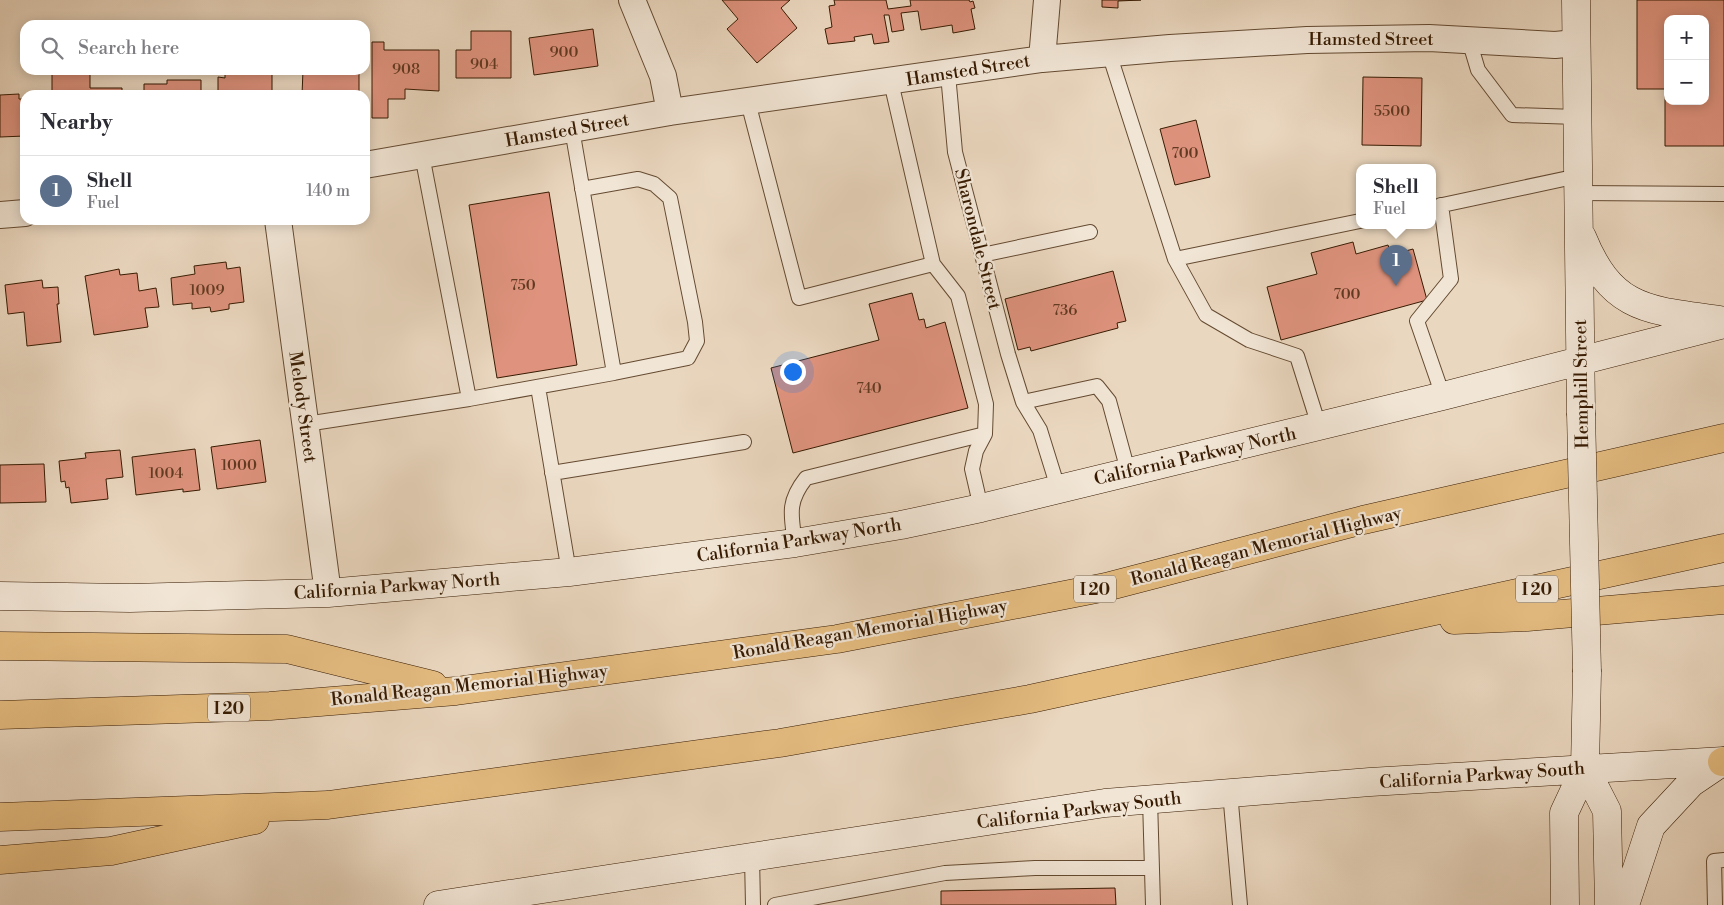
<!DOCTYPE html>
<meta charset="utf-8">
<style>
:root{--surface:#fff;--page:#f2f2f3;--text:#2b2b33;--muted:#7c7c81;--line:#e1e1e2;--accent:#1a73e8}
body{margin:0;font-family:"Libre Bodoni",serif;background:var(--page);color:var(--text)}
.controls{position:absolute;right:15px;top:15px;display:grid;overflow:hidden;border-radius:10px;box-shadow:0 2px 12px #0003}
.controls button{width:45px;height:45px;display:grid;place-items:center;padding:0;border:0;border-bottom:1px solid var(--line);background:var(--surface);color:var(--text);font:25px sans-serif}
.you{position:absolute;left:792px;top:371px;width:18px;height:18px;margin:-12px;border:4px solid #fff;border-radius:50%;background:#1a73e8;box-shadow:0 0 0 8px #1a73e833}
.badge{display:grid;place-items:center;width:32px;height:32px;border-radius:50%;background:var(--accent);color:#fff;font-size:16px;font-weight:700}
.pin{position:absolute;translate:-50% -41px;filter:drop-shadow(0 1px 2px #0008)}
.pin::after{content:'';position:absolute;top:26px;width:18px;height:15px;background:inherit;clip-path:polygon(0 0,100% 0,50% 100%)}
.popup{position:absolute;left:1356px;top:164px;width:80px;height:65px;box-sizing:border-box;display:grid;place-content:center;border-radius:10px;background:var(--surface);filter:drop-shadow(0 1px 4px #0005);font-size:16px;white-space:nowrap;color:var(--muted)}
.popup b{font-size:19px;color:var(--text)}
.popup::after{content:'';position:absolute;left:50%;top:100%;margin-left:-10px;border:10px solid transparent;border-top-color:var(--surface)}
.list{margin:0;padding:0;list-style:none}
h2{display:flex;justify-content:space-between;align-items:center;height:65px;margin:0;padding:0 20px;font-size:21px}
h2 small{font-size:16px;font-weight:400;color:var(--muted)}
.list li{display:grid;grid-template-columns:32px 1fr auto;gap:15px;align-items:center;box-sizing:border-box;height:70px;padding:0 20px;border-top:1px solid var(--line)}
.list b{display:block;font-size:19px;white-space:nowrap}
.list p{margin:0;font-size:16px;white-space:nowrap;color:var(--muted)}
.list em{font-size:16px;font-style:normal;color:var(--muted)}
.icon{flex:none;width:28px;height:28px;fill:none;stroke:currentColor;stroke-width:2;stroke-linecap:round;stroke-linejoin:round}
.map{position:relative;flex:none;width:1724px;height:905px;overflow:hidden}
.search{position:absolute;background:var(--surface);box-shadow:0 2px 12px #0003;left:20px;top:20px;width:350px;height:55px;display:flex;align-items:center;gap:12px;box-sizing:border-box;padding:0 18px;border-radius:15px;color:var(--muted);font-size:19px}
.panel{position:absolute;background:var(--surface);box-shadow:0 2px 12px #0003;left:20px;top:90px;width:350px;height:135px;border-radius:15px}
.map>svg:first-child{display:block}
</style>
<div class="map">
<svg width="1724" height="905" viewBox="0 0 1724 905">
<rect width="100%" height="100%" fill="#ead7bf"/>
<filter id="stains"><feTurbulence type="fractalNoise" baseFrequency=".004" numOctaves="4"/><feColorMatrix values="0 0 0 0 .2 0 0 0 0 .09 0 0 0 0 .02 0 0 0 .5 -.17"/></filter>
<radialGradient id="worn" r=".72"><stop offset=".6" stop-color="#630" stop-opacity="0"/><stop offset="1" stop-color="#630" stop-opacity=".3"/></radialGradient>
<path fill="#df937e" stroke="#371b02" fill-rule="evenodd" d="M 722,0 L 790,0 L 781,8 L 797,28 L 757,63 L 727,29 L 738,19 Z
M 834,0 L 886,0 L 888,9 L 911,6 L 910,0 L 969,0 L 970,2 L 973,1 L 975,8 L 971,9 L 975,29 L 953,33 L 952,25 L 921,30 L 918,11 L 901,13 L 904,30 L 892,32 L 889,15 L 884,15 L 889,42 L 874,44 L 872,34 L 854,37 L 855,41 L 828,44 L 825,29 L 832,27 L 829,6 L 835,5 Z
M 1102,0 L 1141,0 L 1118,1 L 1118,8 L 1102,7 Z
M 1637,0 L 1724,0 L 1724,146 L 1665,146 L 1665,89 L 1637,89 ZM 1668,19 L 1705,19 L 1705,101 L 1668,101 Z
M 593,29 L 598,66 L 534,75 L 529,38 Z
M 471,31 L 511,31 L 511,78 L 456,78 L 456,50 L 471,50 Z
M 372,42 L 384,42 L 384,50 L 439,50 L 439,91 L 405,89 L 405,99 L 388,99 L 388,118 L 372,118 Z
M 303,70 L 359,70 L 359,95 L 302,95 Z
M 90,73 L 90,88 L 122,88 L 122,95 L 52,95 L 52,74 Z
M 233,73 L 272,73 L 272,95 L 218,95 L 218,77 L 225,78 L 225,74 Z
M 1363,77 L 1422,78 L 1421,146 L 1362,145 Z
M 167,80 L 201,80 L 201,95 L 144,95 L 144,84 L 167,84 Z
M 19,94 L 19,99 L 25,99 L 25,136 L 0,137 L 0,95 Z
M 1196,120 L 1210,177 L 1175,185 L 1160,129 Z
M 549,192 L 577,365 L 497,378 L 469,205 Z
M 1353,242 L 1356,254 L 1388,245 L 1391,255 L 1413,249 L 1427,300 L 1281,340 L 1267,287 L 1317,274 L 1311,253 Z
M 226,262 L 227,269 L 240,267 L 244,302 L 229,304 L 229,309 L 211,312 L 210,307 L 192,309 L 192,303 L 173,305 L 171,278 L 195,274 L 194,266 Z
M 119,269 L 120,275 L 137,273 L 139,291 L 156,288 L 159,307 L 145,308 L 148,327 L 94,335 L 85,276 Z
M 1113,271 L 1126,321 L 1117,323 L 1118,328 L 1031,351 L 1030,347 L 1018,350 L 1005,299 Z
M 42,280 L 43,288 L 58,287 L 59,304 L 57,304 L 61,342 L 27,346 L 24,312 L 8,314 L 5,285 Z
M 912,293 L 919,320 L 924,319 L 926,328 L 945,322 L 968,408 L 793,453 L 771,368 L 879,340 L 869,304 Z
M 260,440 L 266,482 L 217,489 L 211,447 Z
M 195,449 L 200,490 L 183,492 L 183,489 L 136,495 L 132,457 Z
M 120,450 L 123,477 L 106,479 L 108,499 L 71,503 L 69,487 L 66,488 L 65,481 L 61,482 L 59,461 L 86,458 L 85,453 Z
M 44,464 L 46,502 L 0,503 L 0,465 Z
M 1115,888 L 1116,905 L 941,905 L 941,891 Z"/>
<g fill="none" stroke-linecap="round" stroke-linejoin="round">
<g stroke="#644a31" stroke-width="16">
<path id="service" d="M 1469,40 L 1478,70 L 1512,115 L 1577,117
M 1109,53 L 1175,259 L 1206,315 L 1249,340 L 1297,356 L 1319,426
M 948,74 L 955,152 L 1008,354 L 1023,402
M 748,102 L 799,298 L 933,264 L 891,82
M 422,155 L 469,399 L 614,373 L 572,129
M 582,189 L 638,179 L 654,184 L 670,198 L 695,322 L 697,341 L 688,358 L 614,373
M 1578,193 L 1724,194
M 1441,205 L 1451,279 L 1417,321 L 1443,396
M 1433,207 L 1578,176
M 982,255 L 1090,232
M 1175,259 L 1360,221
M 933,264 L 958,296 L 986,404 L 985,434 L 976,451 L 972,469 L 981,508
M 538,387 L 569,572
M 306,424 L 469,399
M 552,473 L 744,442
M 1058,488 L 1040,430 L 1023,402 L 1097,386 L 1109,401 L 1128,471
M 795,543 C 791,515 787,502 806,478 L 985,434
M 1230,792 L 1240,905
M 1150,799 L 1153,905
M 752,857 L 753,905
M 775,905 L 945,873 L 1035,868 L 1151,868
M 1715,905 L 1714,861 L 1724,860"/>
</g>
<g stroke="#644a31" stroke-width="28">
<path id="minor" d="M 632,0 L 663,76 L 670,112
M 1042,59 L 1047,0
M 365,165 L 670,112 L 1042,59 L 1170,48 L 1307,40 L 1429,38 L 1555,45 L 1576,43
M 0,215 L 25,213
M 278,220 L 328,593"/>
</g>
<g stroke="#371b02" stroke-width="29">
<path id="secondary" d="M 1576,0 L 1581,413
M 1582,237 C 1612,311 1648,310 1720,320
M 0,596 L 130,598 L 328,593 L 569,572 L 795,543 L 901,525 L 981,508 L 1443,396 L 1724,324
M 1585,768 L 1607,811 L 1609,905
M 438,905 L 1105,803 L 1370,782 L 1724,761
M 1565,905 L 1564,813 L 1585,768 L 1587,672
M 1625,905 L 1651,826 L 1691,783 L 1722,762"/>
</g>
<g stroke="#371b02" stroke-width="29">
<path id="motorway" d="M 1454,620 L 1527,617 L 1724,600
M 0,646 L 287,649 L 433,685
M 0,715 L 270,706 L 456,691 L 837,639 L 1106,587 L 1363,520 L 1724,438
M 1722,762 L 1724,761
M 0,817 L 328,805 L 780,743 L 1030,699 L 1724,548
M 0,860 L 111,851 L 255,820"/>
</g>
<use href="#service" stroke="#f1e5d5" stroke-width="14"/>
<use href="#minor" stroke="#f1e5d5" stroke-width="26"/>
<use href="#secondary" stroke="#f1e5d5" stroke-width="28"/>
<use href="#motorway" stroke="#e5bc80" stroke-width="28"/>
<g stroke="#371b02" stroke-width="29" stroke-linecap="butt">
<path id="secondary-bridge" d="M 1581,413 L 1587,672"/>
</g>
<use href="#secondary-bridge" stroke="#f1e5d5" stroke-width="28"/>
</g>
<g text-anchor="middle" stroke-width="4.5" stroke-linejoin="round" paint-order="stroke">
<g font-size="15" fill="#613921">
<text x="564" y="57">900</text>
<text x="484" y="69">904</text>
<text x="406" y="74">908</text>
<text x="1392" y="116">5500</text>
<text x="1185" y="158">700</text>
<text x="523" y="290">750</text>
<text x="207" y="295">1009</text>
<text x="1347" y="299">700</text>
<text x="1065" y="315">736</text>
<text x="869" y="393">740</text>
<text x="239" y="470">1000</text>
<text x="166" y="478">1004</text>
</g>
<g fill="#f1e5d5" stroke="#6f5841" stroke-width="1">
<rect x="1074" y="575.5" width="42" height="27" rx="4"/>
<rect x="1516" y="575.5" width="42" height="27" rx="4"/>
<rect x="208" y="694.5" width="42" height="27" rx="4"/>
</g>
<g font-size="16" font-weight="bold" fill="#371b02">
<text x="1095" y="595">I 20</text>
<text x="1537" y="595">I 20</text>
<text x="229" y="714">I 20</text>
</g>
<g font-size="18" fill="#371b02" stroke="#f1e5d5">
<text x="1371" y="45">Hamsted Street</text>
<text transform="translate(968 70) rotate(-9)" y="6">Hamsted Street</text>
<text transform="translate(567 130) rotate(-10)" y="6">Hamsted Street</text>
<text transform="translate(978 239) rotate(76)" y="6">Sharondale Street</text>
<text transform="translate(1581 384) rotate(-91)" y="6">Hemphill Street</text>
<text transform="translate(303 407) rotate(82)" y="6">Melody Street</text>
<text transform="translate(1195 456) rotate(-13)" y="6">California Parkway North</text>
<text transform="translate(799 540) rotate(-9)" y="6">California Parkway North</text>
<text transform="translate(1266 546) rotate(-14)" y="6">Ronald Reagan Memorial Highway</text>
<text transform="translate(397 586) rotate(-4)" y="6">California Parkway North</text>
<text transform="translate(870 629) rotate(-10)" y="6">Ronald Reagan Memorial Highway</text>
<text transform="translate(469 685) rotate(-6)" y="6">Ronald Reagan Memorial Highway</text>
<text transform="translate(1482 775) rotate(-4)" y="6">California Parkway South</text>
<text transform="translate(1079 810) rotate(-7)" y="6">California Parkway South</text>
</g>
</g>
<rect width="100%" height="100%" filter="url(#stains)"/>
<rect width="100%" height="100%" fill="url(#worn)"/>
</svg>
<div class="controls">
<button>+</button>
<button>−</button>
</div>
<div class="you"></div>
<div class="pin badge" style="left:1396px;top:286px;background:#5c6f8a">1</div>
<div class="popup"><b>Shell</b>Fuel</div>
<div class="search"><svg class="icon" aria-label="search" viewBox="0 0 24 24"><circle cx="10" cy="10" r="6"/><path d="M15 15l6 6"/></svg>Search here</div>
<section class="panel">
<h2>Nearby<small></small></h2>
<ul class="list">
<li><span class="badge" style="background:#5c6f8a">1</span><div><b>Shell</b><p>Fuel</p></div><em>140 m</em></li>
</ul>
</section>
</div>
